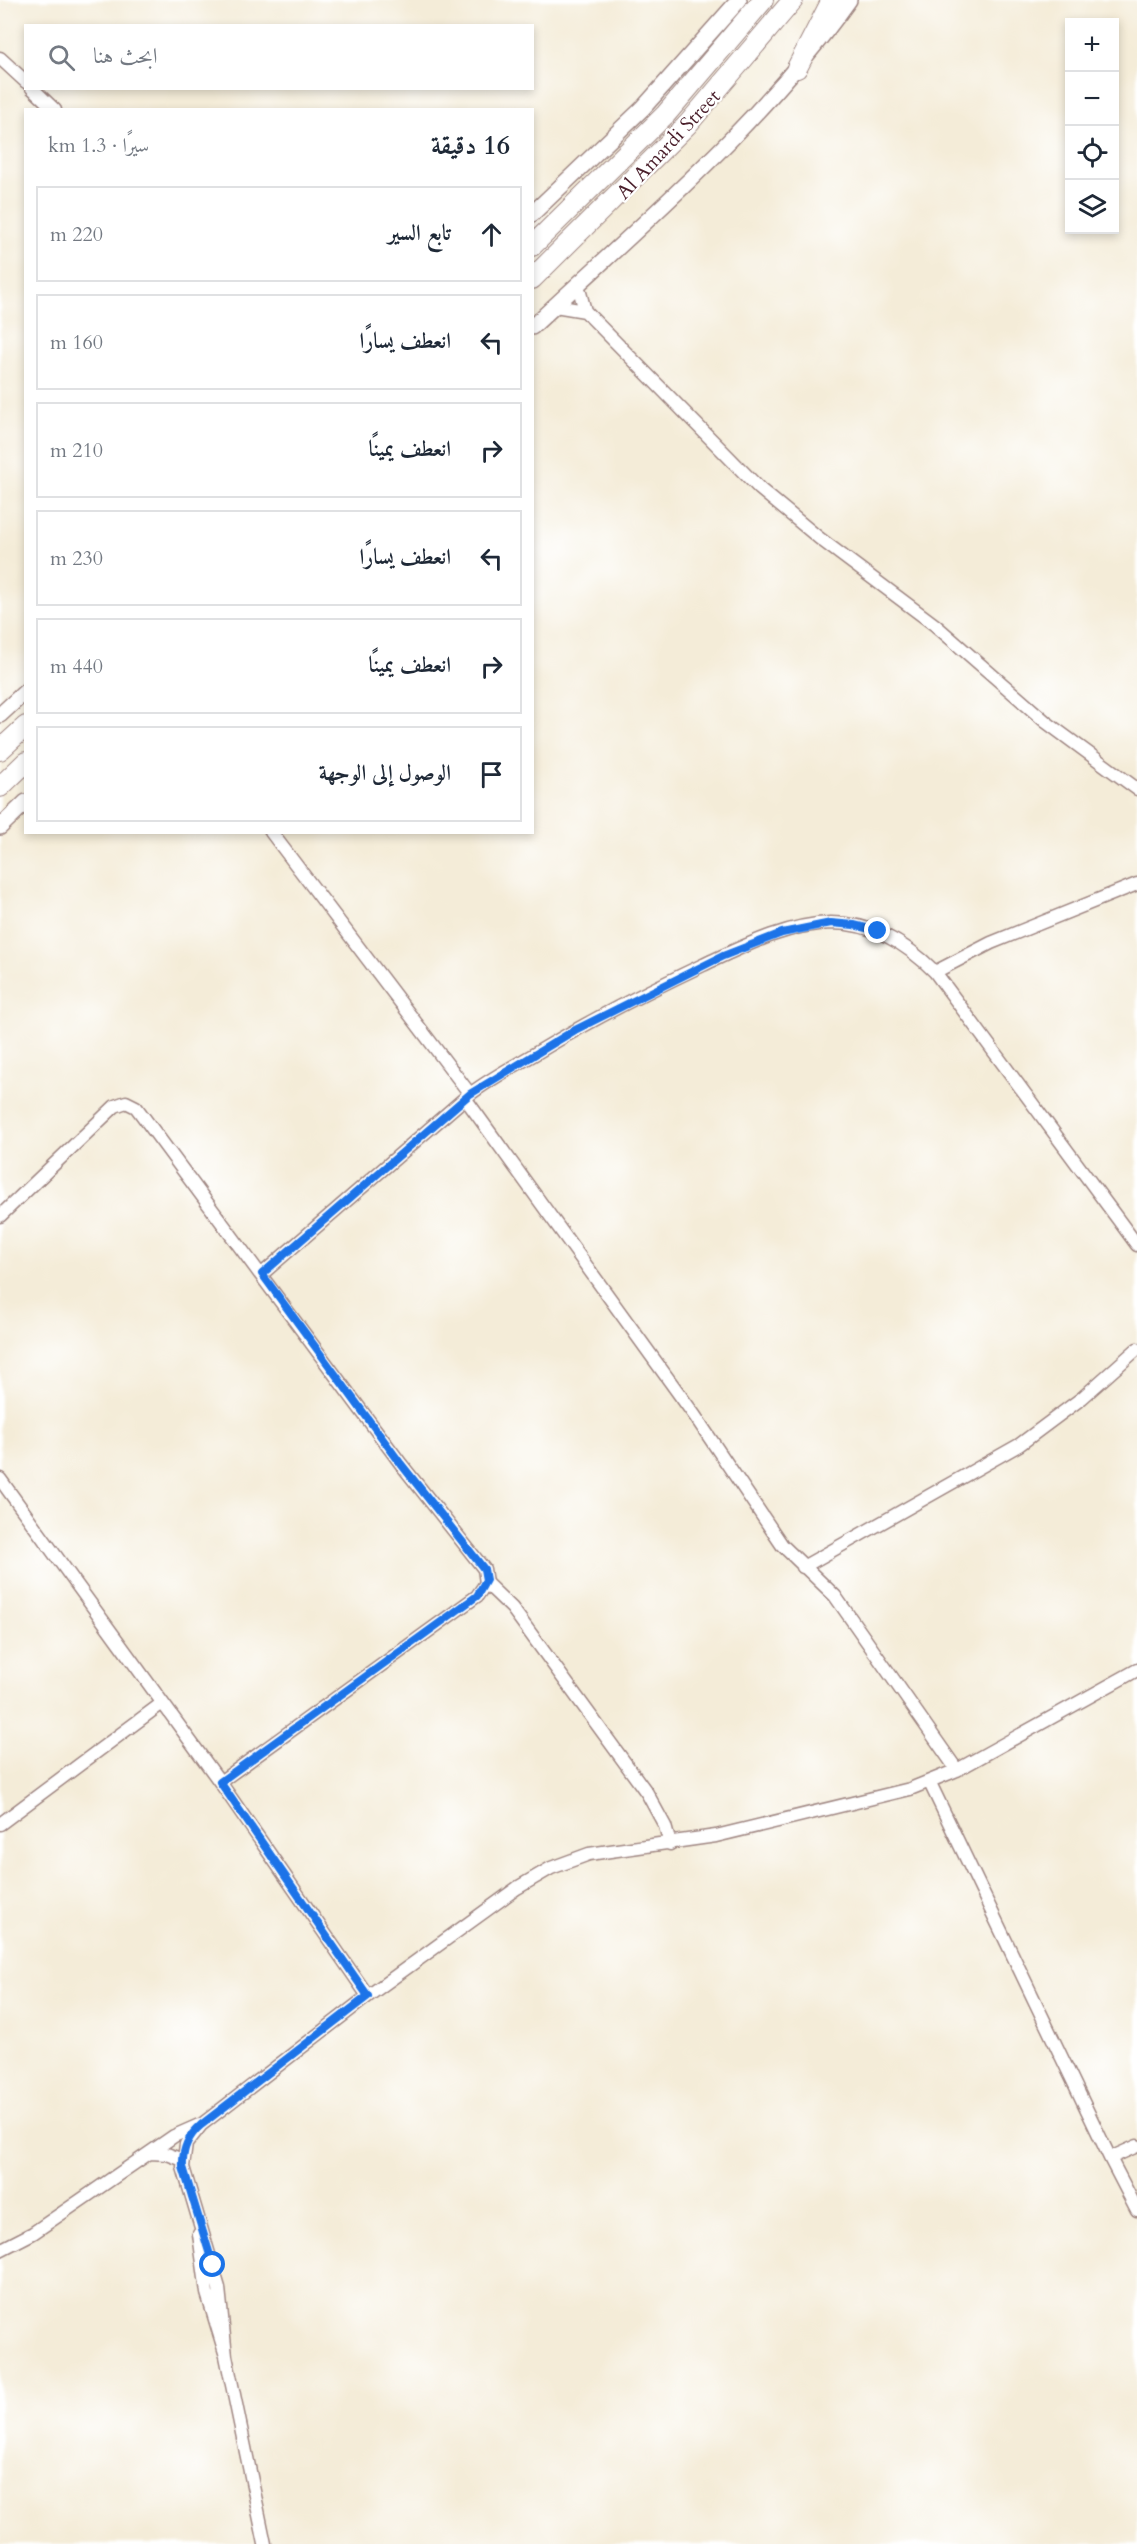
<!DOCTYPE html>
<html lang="ar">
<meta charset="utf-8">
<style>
:root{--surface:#fff;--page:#f2f2f3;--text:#1f2937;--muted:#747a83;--line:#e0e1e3}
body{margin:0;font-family:Cardo,Amiri,serif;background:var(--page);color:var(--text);direction:rtl}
.controls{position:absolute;right:18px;top:18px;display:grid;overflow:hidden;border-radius:0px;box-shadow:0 3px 9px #0003}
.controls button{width:54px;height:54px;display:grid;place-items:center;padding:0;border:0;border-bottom:2px solid var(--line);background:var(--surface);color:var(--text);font:30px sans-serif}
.stop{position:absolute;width:18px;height:18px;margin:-14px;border:4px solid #1a73e8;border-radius:50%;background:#fff}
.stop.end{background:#1a73e8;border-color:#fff;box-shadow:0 2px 6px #0008}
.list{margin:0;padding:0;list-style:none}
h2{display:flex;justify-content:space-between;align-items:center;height:78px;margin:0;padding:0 24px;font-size:26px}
h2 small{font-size:20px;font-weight:400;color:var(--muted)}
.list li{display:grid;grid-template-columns:39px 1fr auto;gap:18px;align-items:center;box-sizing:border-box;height:96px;margin:0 12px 12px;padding:0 12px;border:2px solid var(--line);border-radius:0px}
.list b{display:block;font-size:22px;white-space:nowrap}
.list em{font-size:20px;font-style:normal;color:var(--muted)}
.icon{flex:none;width:33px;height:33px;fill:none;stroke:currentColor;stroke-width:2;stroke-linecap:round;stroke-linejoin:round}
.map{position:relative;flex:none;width:1137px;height:2544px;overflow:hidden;direction:ltr}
.search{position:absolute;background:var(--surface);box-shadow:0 3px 9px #0003;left:24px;top:24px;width:510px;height:66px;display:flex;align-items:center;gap:15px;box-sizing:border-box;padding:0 21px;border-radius:0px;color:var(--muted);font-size:22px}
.panel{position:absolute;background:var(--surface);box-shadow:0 3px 9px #0003;left:24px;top:108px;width:510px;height:726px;border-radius:0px;direction:rtl}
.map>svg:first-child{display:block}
</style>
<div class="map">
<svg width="1137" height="2544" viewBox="0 0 1137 2544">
<rect width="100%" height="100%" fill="#fff"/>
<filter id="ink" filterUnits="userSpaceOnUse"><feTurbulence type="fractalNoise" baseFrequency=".0167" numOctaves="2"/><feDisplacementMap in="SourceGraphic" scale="12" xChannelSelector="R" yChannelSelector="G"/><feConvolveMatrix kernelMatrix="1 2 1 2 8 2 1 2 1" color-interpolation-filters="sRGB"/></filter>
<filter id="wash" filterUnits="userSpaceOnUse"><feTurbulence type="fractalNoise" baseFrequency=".008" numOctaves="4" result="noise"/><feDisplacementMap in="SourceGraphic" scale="24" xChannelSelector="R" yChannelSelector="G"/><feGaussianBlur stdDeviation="1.35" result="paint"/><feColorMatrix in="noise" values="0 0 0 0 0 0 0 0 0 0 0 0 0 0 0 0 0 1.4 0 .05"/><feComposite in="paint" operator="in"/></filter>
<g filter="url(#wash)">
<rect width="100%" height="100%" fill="#f4ecd8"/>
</g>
<g filter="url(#ink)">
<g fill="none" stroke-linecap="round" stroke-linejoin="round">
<g stroke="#9f8682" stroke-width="15">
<path id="minor" d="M 0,58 L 26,82
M 32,88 L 55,110
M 578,285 L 585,311 L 760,489 L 819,538 L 935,625 L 1046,722 L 1137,789
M 555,306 L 585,311
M 271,832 L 470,1094
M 935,972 L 991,943 L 1137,884
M 465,1098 L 695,1416 L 782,1545 L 835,1596 L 957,1770
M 0,1216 L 115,1106 L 126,1102 L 136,1107 L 401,1464 L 484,1569 L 486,1583 L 477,1596 L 220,1782
M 262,1274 L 465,1098 C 487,1080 513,1067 538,1052 C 591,1020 646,992 703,965 C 742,947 787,924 831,923 C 873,923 906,943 935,972 L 1137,1245
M 0,1479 L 220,1782 L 368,1996
M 803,1567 L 1019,1445 L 1082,1398 L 1137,1349
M 486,1583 L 512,1608 L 647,1793 L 665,1826 L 670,1844
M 930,1783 L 1110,2158 L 1137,2210
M 0,1824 L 161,1704
M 151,2153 L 167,2154 L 183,2160
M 1110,2158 L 1137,2146
M 199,2234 L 207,2293 L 226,2356 L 265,2544
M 0,2250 L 33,2233 L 174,2136 L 199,2125
M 226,2356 L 219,2288 L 183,2167 L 186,2144 L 201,2125 L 368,1996 L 517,1888 L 551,1868 L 589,1854 L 716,1836 L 910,1789 L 957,1770 L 1137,1670"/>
</g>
<g stroke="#9f8682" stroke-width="18">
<path id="tertiary" d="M 532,214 L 643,108 L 739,0
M 532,327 C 645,221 759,126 849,0
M 0,715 L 26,691
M 0,827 L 26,802"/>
</g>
<g stroke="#9f8682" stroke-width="22">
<path id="primary" d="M 797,68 L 832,0
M 532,246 L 666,114 L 763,0
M 532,279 L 688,124 L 793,0
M 0,750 L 26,726
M 0,787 L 26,762"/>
</g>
<use href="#minor" stroke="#fff" stroke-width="12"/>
<use href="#tertiary" stroke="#fff" stroke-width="15"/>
<use href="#primary" stroke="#fff" stroke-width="20"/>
</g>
</g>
<g fill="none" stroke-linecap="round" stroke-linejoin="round" filter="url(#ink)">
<path stroke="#1a73e8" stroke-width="8" d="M 213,2265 L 183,2167 C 182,2149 188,2136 201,2125 L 368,1996 L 220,1782 L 477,1596 L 486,1580 L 484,1569 L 401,1464 L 262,1274 L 470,1094 L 575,1030 L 723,956 L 782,933 L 831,923 L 854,925 L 878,931"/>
</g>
<g text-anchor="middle" stroke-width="4.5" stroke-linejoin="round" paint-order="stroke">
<g font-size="20" fill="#4a1f2b" stroke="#fff">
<text transform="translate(668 144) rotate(-47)" y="7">Al Amardi Street</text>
</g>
</g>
</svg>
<div class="controls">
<button>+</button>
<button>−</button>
<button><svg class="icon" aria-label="locate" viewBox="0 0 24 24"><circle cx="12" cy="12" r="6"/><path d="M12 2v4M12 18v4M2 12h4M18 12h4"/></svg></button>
<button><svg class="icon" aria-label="layers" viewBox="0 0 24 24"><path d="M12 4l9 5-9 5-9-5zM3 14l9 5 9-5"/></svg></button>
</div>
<div class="stop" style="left:213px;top:2265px"></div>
<div class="stop end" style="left:878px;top:931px"></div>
<div class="search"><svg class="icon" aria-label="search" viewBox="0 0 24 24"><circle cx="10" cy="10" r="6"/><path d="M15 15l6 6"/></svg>ابحث هنا</div>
<section class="panel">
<h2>16 دقيقة<small>سيرًا · 1.3 km</small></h2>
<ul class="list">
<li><svg class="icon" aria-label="ahead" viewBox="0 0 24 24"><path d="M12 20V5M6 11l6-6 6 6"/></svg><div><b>تابع السير</b></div><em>220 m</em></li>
<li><svg class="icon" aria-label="left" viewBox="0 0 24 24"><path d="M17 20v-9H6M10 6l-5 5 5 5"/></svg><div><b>انعطف يسارًا</b></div><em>160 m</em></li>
<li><svg class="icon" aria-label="right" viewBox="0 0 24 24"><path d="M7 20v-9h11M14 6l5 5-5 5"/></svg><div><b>انعطف يمينًا</b></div><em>210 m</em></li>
<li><svg class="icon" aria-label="left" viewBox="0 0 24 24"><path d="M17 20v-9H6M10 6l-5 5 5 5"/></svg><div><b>انعطف يسارًا</b></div><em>230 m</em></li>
<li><svg class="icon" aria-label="right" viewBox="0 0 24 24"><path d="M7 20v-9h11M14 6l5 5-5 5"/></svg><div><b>انعطف يمينًا</b></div><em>440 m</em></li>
<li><svg class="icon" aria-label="arrive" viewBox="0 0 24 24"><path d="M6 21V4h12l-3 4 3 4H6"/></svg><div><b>الوصول إلى الوجهة</b></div></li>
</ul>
</section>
</div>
